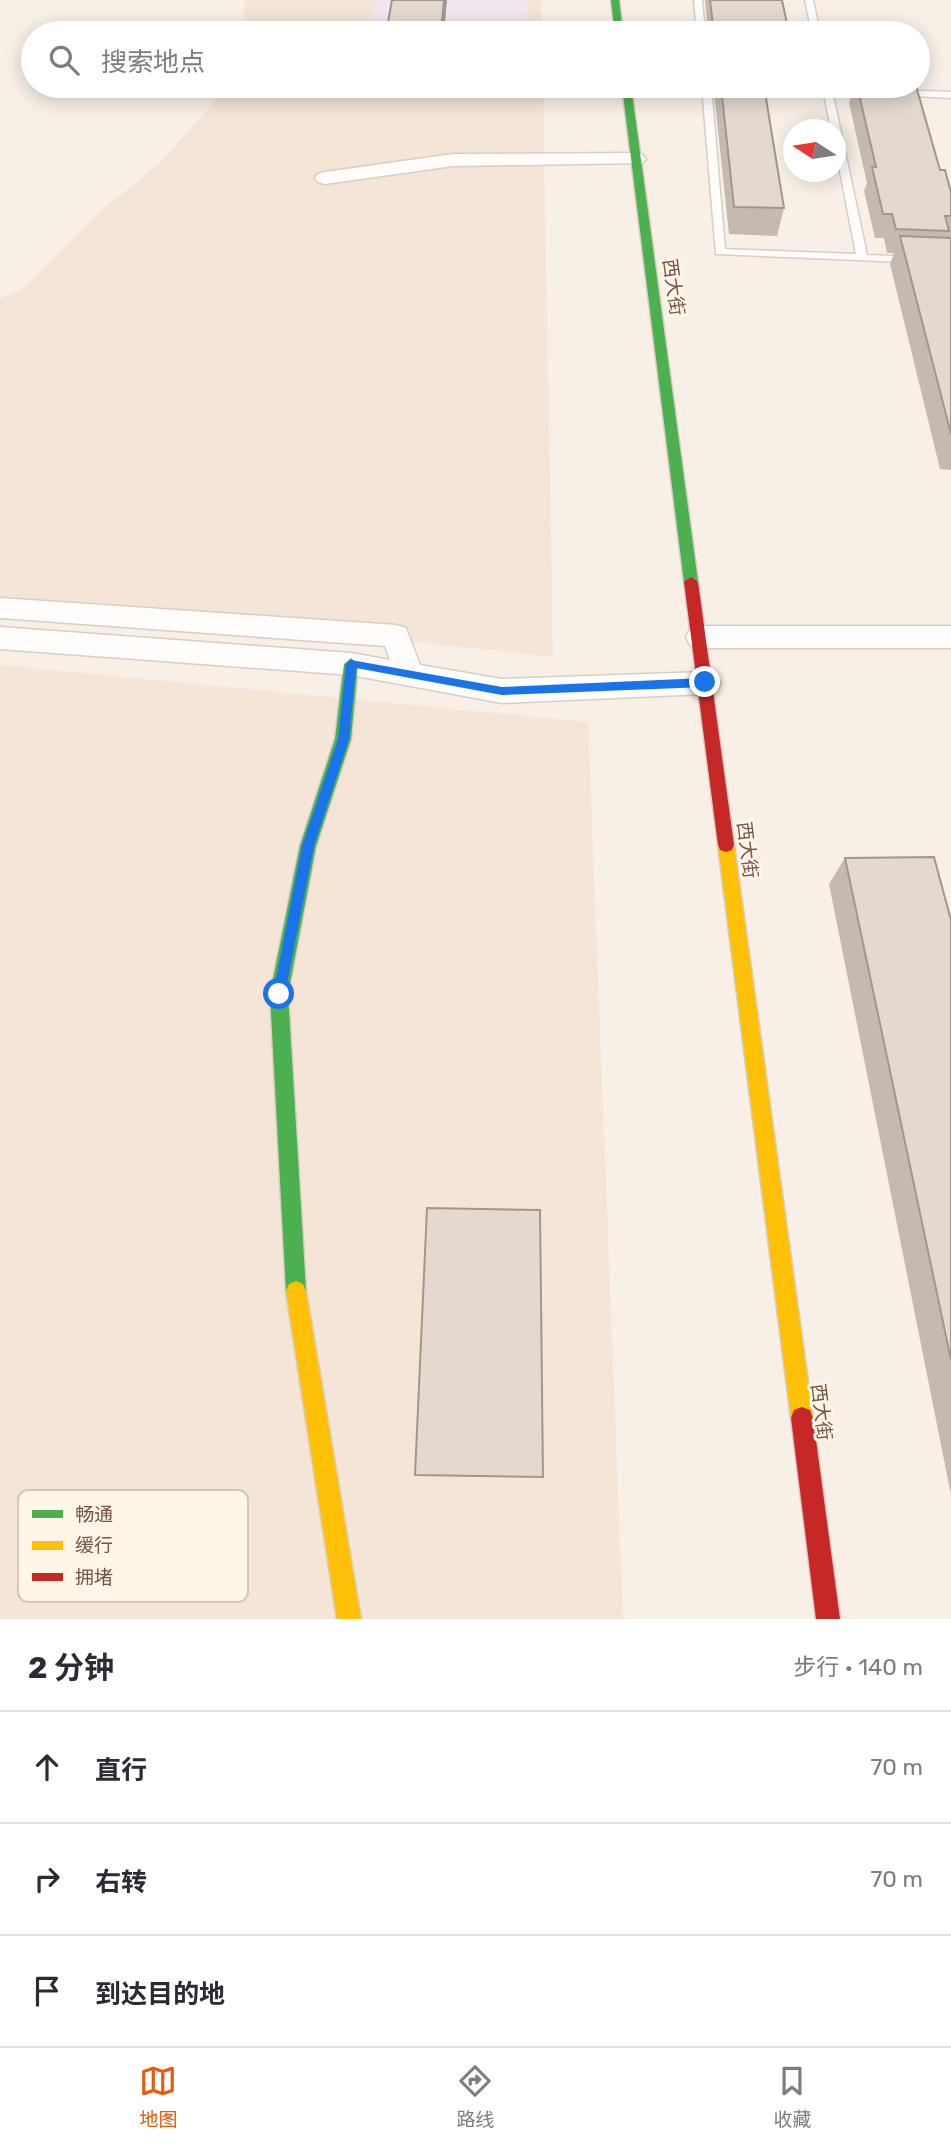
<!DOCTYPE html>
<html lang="zh">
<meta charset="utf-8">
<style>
:root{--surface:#fff;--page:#f7f7f7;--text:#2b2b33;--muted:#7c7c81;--line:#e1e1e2;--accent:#ea580c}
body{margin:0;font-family:Rubik,"Noto Sans SC",sans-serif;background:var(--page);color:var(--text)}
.compass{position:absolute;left:783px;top:119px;width:63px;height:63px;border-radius:50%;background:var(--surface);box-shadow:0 4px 18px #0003;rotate:282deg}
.stop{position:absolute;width:21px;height:21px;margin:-16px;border:5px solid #1a73e8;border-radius:50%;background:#fff}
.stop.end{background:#1a73e8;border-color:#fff;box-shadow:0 2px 7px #0008}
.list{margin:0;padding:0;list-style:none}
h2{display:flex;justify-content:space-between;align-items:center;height:91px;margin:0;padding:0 28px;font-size:30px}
h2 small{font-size:23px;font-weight:400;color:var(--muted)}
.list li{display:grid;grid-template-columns:46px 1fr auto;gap:21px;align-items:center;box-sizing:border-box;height:112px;padding:0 28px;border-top:2px solid var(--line)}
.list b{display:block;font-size:26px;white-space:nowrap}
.list em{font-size:23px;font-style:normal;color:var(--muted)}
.icon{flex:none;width:38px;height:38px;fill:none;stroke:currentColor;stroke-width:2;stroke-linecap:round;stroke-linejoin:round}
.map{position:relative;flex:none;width:951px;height:1619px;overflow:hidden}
.search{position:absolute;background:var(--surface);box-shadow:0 4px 18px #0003;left:21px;right:21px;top:21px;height:77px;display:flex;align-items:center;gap:18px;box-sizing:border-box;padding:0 24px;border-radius:38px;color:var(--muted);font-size:26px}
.sheet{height:427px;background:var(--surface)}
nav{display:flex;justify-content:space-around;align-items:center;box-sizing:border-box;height:98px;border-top:2px solid var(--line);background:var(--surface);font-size:19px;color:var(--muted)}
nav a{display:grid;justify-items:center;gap:4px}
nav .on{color:var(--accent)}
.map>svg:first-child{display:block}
</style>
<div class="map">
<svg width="951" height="1619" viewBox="0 0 951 1619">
<rect width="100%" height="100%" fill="#f8f0e7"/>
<path fill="#f4e5d7" d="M 244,0 L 541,0 L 542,33 L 244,33 Z
M 228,86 L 543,86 L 553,657 L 0,597 L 0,299 L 23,288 L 102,210 L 161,162 Z
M 0,665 L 588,722 L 623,1619 L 0,1619 Z"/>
<path fill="#f2e6f1" d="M 375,0 L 528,0 L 526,33 L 369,33 Z"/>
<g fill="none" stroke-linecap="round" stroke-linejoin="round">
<g stroke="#d9cdc5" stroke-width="3">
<path id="lane" d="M 694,0 L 702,0 L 705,33 L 697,33 Z
M 805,0 L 813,0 L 820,33 L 812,33 Z
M 702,86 L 711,86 L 725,249 L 856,254 L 836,151 L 836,130 L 831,130 L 824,94 L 744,92 L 739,89 L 744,86 L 823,89 L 823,86 L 831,86 L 832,89 L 872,90 L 877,93 L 872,96 L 833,95 L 867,255 L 951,258 L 951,264 L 716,254 Z
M 897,90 L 951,92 L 951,98 L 894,95 L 892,93 Z"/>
</g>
<g stroke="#d9cdc5" stroke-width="3">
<path id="street" d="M 636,153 L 643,155 L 646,159 L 643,163 L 453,166 L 325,184 L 318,182 L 315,178 L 318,174 L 325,172 L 453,154 Z
M 0,598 L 396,625 L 406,628 L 420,665 L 502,679 L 705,672 L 715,675 L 720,683 L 715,691 L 705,694 L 502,703 L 351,675 L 0,649 L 0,627 L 351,653 L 390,660 L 385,646 L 0,618 Z
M 700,626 L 951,626 L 951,648 L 700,648 L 690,645 L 686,637 L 690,629 Z"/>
</g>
<g stroke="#d8cdc4" stroke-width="3">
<path id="fast" d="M 611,0 L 619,0 L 623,33 L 615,33 Z
M 622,86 L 631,86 L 698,582 L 691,587 L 684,582 Z
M 351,658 L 358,664 L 351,739 L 316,846 L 288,994 L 306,1291 L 303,1298 L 296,1301 L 289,1298 L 286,1291 L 270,994 L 300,846 L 335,739 L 344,664 Z"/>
</g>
<g stroke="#d8cdc4" stroke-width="3">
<path id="slow" d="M 726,838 L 732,840 L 734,845 L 813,1418 L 810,1426 L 802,1429 L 794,1426 L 791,1418 L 718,845 L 720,840 Z
M 296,1281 L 303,1284 L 306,1291 L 361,1619 L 337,1619 L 286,1291 L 289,1284 Z"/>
</g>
<g stroke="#d8cdc4" stroke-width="3">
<path id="jam" d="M 691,577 L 698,582 L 734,845 L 732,850 L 726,852 L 720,850 L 718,845 L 684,582 Z
M 802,1407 L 810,1410 L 813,1418 L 840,1619 L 816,1619 L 791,1418 L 794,1410 Z"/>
</g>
<use href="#lane" fill="#fefdfb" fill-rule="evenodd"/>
<use href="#street" fill="#fefdfb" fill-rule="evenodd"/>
<use href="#fast" fill="#4caf50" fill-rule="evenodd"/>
<use href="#slow" fill="#ffc107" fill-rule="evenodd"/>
<use href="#jam" fill="#c62828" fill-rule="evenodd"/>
</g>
<path fill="#c4bab2" d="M 705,0 L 782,0 L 789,33 L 708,33 Z
M 715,86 L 764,86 L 784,208 L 777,236 L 729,234 L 714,93 Z
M 853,86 L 916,86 L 940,170 L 951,192 L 951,236 L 950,238 L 951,238 L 951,470 L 940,469 L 890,264 L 894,253 L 887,253 L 884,238 L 875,238 L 864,191 L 867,183 L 849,103 Z
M 845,858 L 951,920 L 951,1495 L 829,884 Z"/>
<path fill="#a09791" d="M 444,0 L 447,0 L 444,33 L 441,33 Z"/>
<path fill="#e4d8cf" stroke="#a09791" stroke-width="2" d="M 392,0 L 444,0 L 441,33 L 386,33 Z
M 710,0 L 782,0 L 789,33 L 714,33 Z
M 721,86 L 764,86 L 784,208 L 734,207 Z
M 857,86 L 916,86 L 940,170 L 945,170 L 951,192 L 951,216 L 945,216 L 949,231 L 896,229 L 892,214 L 883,214 L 872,167 L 876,167 Z
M 900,236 L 951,238 L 951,434 Z
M 934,857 L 951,920 L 951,1360 L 845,858 Z
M 427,1208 L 540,1210 L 543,1477 L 415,1475 Z"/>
<path fill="#1a73e8" d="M 351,660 L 502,687 L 705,678 L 711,682 L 705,687 L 502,695 L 356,668 L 349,739 L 314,846 L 285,994 L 279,1000 L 273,994 L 302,846 L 338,739 L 346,664 Z"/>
<g text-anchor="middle" stroke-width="6" stroke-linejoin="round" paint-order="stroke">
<g font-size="19" fill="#765546" stroke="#fff5e9">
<text transform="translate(674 287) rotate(82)" y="7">西大街</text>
<text transform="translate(748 850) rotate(83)" y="7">西大街</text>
<text transform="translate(822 1412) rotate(83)" y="7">西大街</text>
</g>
</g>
<rect x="18" y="1490" width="230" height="112" rx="10" fill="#fff5e9" stroke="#d6c5b8" stroke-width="2"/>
<rect x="32" y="1510" width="31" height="8" fill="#4caf50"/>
<rect x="32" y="1541" width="31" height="9" fill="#ffc107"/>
<rect x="32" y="1573" width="31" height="8" fill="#c62828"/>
<g font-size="19" fill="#765546">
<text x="75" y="1521">畅通</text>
<text x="75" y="1552">缓行</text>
<text x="75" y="1584">拥堵</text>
</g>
</svg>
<svg class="compass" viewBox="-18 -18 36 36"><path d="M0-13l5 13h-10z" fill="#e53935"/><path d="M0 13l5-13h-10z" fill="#7c7c81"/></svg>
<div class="stop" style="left:279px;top:994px"></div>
<div class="stop end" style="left:705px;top:682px"></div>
<div class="search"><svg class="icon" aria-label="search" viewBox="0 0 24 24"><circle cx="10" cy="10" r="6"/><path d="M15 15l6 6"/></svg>搜索地点</div>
</div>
<section class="sheet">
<h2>2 分钟<small>步行 · 140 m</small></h2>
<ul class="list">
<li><svg class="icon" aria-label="ahead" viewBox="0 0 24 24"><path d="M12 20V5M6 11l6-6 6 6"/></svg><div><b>直行</b></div><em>70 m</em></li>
<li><svg class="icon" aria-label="right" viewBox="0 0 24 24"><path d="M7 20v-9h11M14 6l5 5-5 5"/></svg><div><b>右转</b></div><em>70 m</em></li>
<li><svg class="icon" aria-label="arrive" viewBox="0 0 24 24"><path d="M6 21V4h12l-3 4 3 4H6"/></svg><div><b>到达目的地</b></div></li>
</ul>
</section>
<nav>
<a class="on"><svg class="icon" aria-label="map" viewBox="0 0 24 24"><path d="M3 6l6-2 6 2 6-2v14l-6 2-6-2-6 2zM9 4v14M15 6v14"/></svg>地图</a>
<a><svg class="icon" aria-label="directions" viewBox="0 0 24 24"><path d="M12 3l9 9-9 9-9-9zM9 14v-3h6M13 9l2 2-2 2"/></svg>路线</a>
<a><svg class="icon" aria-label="saved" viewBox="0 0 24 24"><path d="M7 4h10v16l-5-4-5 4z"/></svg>收藏</a>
</nav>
